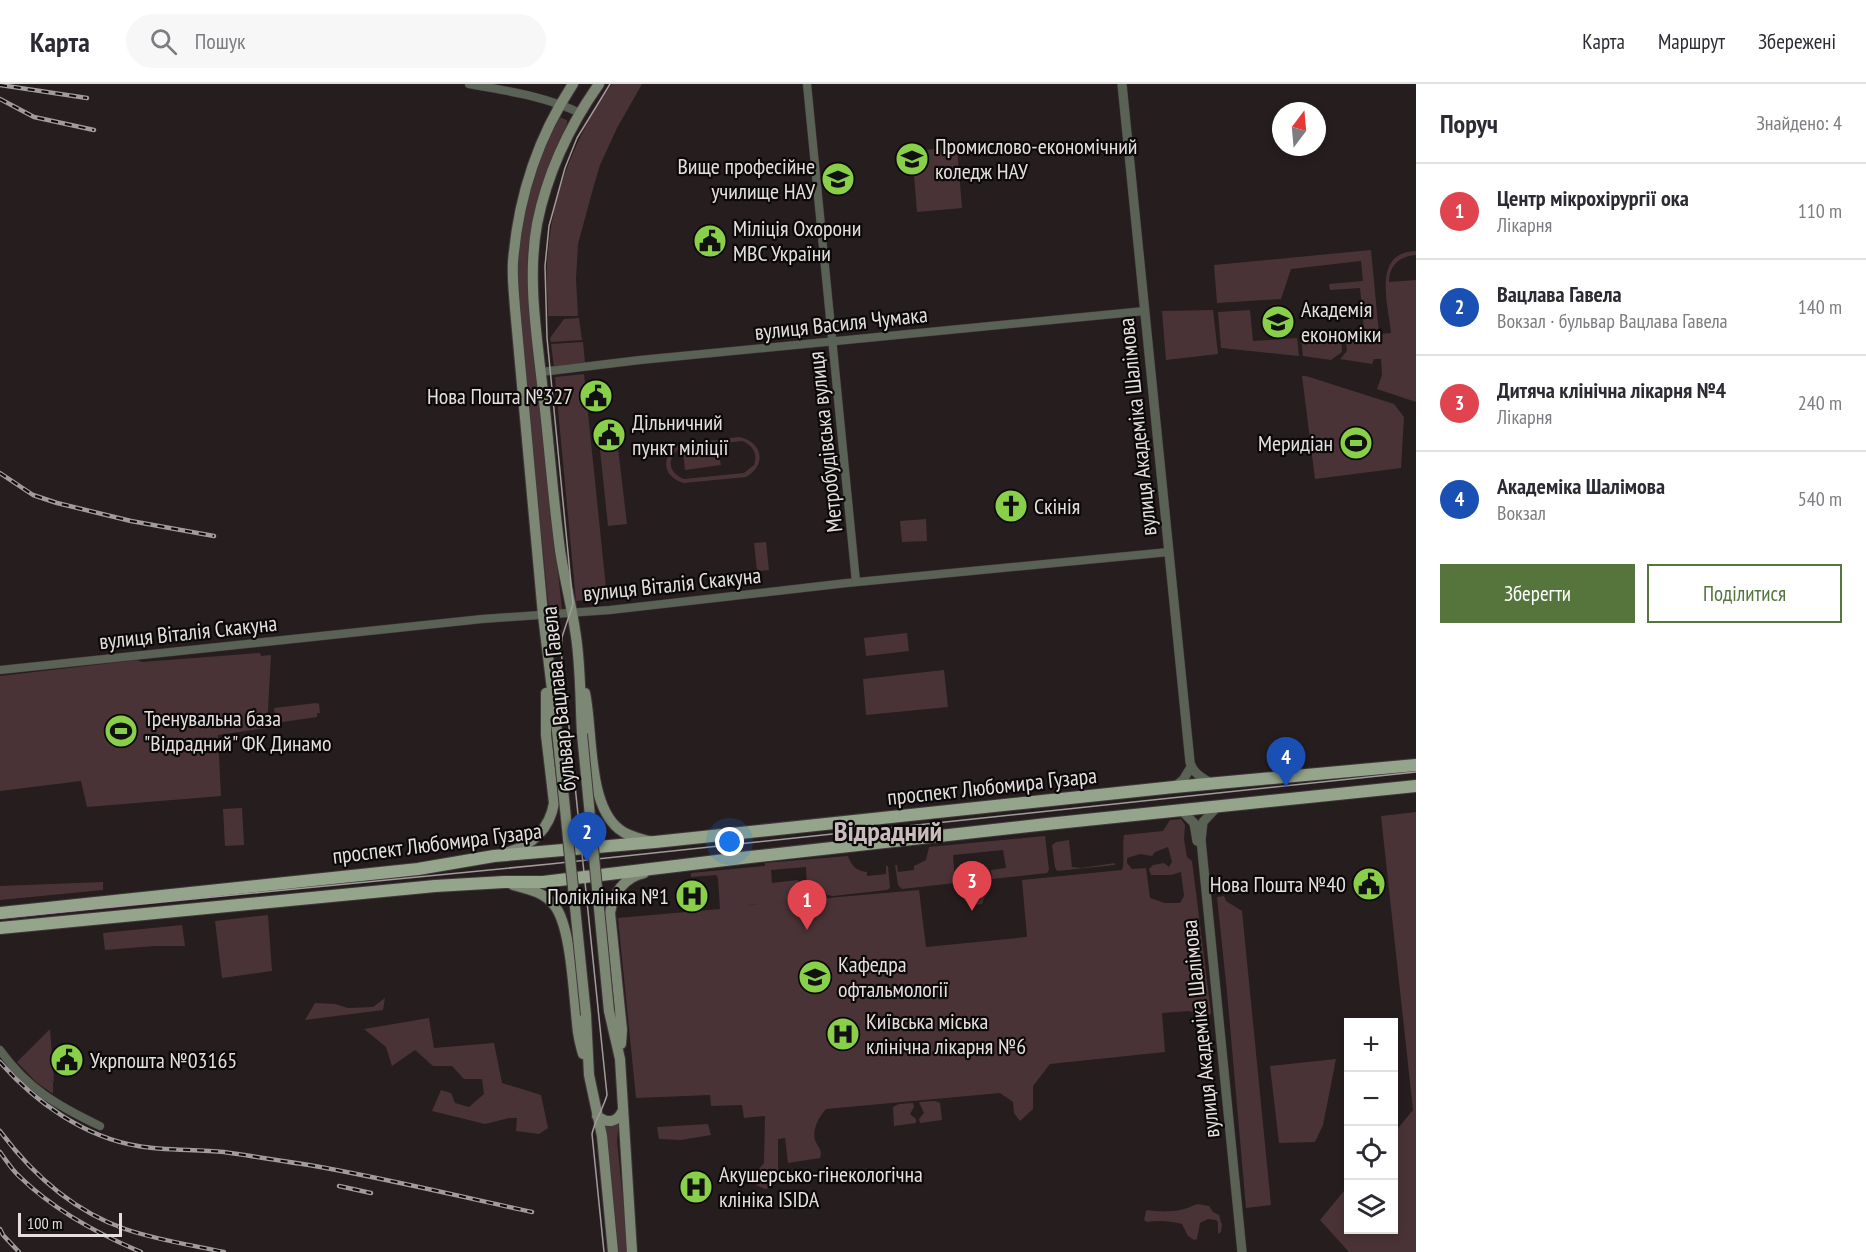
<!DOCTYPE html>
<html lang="uk">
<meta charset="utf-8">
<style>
:root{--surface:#fff;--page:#f7f7f7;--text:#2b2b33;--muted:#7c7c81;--line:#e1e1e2;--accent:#55753d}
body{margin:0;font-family:"PT Sans Narrow",sans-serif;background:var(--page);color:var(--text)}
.controls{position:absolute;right:18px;bottom:18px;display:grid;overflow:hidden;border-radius:0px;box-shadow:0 3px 9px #0003}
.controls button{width:54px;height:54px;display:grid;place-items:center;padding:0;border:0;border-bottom:2px solid var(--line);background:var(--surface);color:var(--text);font:30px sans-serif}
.compass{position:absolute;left:1272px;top:18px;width:54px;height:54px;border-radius:50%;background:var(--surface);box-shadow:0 3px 9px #0003;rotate:16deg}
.scale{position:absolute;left:18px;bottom:15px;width:104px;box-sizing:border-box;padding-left:6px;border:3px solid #e5dfe0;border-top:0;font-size:16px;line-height:21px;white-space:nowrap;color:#e5dfe0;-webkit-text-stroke:4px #0c0909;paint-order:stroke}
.you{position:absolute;left:730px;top:758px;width:21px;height:21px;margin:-15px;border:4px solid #fff;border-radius:50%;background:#1a73e8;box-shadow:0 0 0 9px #1a73e833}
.badge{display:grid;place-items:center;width:39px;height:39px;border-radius:50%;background:var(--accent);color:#fff;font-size:20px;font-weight:700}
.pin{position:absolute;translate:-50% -50px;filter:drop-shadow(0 2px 3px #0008)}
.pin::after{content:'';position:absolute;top:32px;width:21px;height:18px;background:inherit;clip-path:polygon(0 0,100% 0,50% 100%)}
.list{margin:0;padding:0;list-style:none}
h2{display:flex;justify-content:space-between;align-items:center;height:78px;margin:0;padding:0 24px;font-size:26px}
h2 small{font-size:20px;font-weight:400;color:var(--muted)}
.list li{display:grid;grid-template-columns:39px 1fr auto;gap:18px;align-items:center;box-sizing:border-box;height:96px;padding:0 24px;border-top:2px solid var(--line)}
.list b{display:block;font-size:22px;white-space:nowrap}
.list p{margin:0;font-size:20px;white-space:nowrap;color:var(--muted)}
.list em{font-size:20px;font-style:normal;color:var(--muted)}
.actions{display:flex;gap:12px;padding:18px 24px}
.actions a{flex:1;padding:14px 0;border:2px solid var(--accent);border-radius:0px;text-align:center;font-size:21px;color:var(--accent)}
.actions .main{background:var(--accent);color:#fff}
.icon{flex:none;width:33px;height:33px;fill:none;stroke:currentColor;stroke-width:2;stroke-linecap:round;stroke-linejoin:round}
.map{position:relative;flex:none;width:1416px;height:1168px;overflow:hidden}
header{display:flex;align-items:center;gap:36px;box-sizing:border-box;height:84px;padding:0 30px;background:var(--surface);border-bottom:2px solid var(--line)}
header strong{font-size:28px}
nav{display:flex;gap:33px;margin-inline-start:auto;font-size:21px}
.search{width:420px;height:54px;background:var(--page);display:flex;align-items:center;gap:15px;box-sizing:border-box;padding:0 21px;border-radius:33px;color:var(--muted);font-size:22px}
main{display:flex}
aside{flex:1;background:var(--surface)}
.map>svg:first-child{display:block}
</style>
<header>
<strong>Карта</strong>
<div class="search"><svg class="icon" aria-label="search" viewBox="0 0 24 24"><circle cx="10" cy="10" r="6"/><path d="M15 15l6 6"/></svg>Пошук</div>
<nav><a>Карта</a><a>Маршрут</a><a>Збережені</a></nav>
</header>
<main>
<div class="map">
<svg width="1416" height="1168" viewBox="0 0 1416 1168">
<rect width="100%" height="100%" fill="#261d1f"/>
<path fill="#4a3336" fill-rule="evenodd" d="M 612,0 L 642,0 L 617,44 L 600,81 L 594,101 L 578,160 L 576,195 L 578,232 L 548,232 C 548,215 546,198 547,181 C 550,115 574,53 612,0 Z
M 559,33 L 567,36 L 567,40 C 547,85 529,132 527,182 C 527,194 528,207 528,219 L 562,525 L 549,526 L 518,219 L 517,180 L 522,138 L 539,75 Z
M 957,63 L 962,124 L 917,128 L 912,67 Z
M 1371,166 L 1379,250 L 1391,249 C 1388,219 1372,168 1416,167 L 1416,171 C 1399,172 1389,182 1389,198 L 1416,196 L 1416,318 L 1377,305 L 1382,291 L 1381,275 L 1374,275 L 1372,280 L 1340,275 L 1347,267 L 1345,248 L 1364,245 L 1360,204 L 1330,206 L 1329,200 L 1363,197 L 1361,177 L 1291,185 L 1281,215 L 1217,219 L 1214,181 Z
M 1213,226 L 1218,270 L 1166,276 L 1162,227 Z
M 1250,226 L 1253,257 L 1297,254 L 1299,272 L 1221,264 L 1218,228 Z
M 579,234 L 582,256 L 551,258 L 550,254 L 564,235 Z
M 1341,248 L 1342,268 L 1331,276 L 1303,272 L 1301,253 Z
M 583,258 L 585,279 L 554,283 L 551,260 Z
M 584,290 L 607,514 L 576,517 L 555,293 Z
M 1302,292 L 1306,292 L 1394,320 L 1404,333 L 1401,384 L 1315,395 Z
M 739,353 C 763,358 767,381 746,393 L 684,399 C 663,393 660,374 678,361 ZM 742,357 C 753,361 758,370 754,381 L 744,389 L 684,395 C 668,389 666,373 681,364 Z
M 618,364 L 627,440 L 608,442 L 600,366 Z
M 718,364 L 721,381 L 685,386 L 683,368 Z
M 926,435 L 927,457 L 902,458 L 900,437 Z
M 766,458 L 769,486 L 757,487 L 754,459 Z
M 907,549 L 909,567 L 866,572 L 864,554 Z
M 260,569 L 261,572 L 271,571 L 267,644 L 218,651 L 221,712 L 87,723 L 81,697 L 0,707 L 0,592 L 137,576 L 142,578 Z
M 944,586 L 948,623 L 866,631 L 863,595 Z
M 316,619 L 319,620 L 320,629 L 317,629 L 317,633 L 276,639 L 274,624 Z
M 242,724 L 244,761 L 225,762 L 223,725 Z
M 1416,728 L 1416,1168 L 1349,1168 L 1320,1136 L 1348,1102 L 1348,1146 L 1394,1146 L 1394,1049 L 1413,1026 L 1381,732 Z
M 1181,735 L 1185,741 L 1184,755 L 1187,773 L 1192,777 L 1211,929 L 1210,931 L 1202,932 L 1189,927 L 1162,929 L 1165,968 L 1050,980 L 1033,1002 L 1033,1025 L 1020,1037 L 1014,1029 L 1013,1018 L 1000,1009 L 826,1025 C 819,1033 812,1045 815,1056 C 818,1064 823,1066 820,1074 L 788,1079 L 785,1054 L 778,1055 L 778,1086 L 770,1094 L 769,1104 L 765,1105 L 756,1101 L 759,1085 L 764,1079 L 765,1032 L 744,1034 L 742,1021 L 711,1022 L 710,1011 L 636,1014 L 618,834 L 720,825 L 718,794 L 716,791 L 691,793 L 691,789 L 765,782 L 765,779 L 848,772 C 851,782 857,787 867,788 L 867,792 L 886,790 L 886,782 L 888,782 L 890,804 L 887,806 L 833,812 L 827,811 L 825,808 L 807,809 L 806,783 L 771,786 L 772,799 L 798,796 L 800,810 L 792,817 L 748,821 L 919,806 L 926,863 L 1027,853 L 1022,796 L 1122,786 C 1125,779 1122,762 1124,751 L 1163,747 L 1170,736 ZM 1168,763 L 1172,778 L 1169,783 L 1164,779 L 1153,781 L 1149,785 L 1151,791 L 1171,791 L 1181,788 L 1184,812 L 1180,819 L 1165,819 L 1150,814 L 1146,784 L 1132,785 L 1127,779 L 1127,774 L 1140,770 L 1152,772 L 1155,768 Z
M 1045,752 L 1049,786 L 1047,789 L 992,795 L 991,786 L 1006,784 L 1003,766 L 953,771 L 955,799 L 902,805 L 898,801 L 895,781 L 897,781 L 898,788 L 914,786 L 914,782 L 926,776 L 929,763 Z
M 1069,756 L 1072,783 L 1081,784 L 1115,779 L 1115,781 L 1057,787 L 1055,783 L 1052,761 L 1056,758 Z
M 103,798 L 103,806 L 0,816 L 0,802 Z
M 986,801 L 985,812 L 982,820 L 972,821 L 964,816 L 960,803 Z
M 1224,812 L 1226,817 L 1242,827 L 1271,1121 L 1246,1124 L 1227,908 L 1217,813 Z
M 268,831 L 272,887 L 222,894 L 215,837 Z
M 182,841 L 185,862 L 154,862 L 105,866 L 103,849 Z
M 385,914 L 383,926 L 305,936 L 315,919 L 335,920 L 348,924 L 373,923 Z
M 429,934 L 434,964 L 494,959 L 502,999 L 541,1011 L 548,1044 L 539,1050 L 516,1047 L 517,1034 L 509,1034 L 485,1040 L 432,1027 L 441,1006 L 451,1009 L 455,1019 L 469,1023 L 484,1010 L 482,995 L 464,995 L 452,982 L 433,982 L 415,966 L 392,982 L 386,963 L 364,945 Z
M 50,945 L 54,998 L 50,995 L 53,998 L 53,1010 L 36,998 L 17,978 Z
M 1336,975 L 1323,1041 L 1315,1058 L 1279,1059 L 1270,982 Z
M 935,1017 L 940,1019 L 942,1036 L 920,1039 L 919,1035 L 924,1029 L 919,1018 Z
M 913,1019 L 914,1023 L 910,1030 L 916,1035 L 916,1039 L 894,1042 L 893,1023 L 899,1020 Z
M 619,1037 L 617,1057 L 628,1168 L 615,1168 L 601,1039 Z
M 708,1040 L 711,1051 L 681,1056 L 659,1055 L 657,1043 Z
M 1198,1120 L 1209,1122 L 1213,1128 L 1219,1131 L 1222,1141 L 1221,1148 L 1218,1150 L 1218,1138 L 1216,1136 L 1208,1135 L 1200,1139 L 1197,1155 L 1194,1156 L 1188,1152 L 1182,1140 C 1171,1137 1158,1136 1147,1138 L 1144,1136 L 1146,1127 L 1148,1126 C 1155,1128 1177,1128 1184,1125 C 1189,1124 1193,1121 1198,1120 Z"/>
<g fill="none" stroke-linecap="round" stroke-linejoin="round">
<g stroke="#41383a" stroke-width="9">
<path id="minor" d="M 469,0 C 507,7 545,12 580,29
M 807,0 L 856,498
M 541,288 L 640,276 L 1145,227
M 0,586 L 482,535 L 610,526 L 847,499 L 1169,468
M 0,966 C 28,1005 58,1022 100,1042"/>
</g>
<g stroke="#41383a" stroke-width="10">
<path id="tertiary" d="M 1122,0 L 1190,678 C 1192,689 1203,694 1212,700
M 1174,703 L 1183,696 L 1191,683
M 1216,724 L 1203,738 L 1201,756 L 1242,1168
M 1181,726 L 1194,739 L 1197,757"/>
</g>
<g stroke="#41383a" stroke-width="12">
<path id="secondary" d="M 585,609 C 593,646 587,720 619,745 C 627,752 638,754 649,757
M 582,650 C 580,616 581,580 575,546 C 571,519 564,493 560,466 C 553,413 549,360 543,308 C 537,253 527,195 537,140 C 547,90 570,41 599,0
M 558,656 L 543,531 L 515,224 C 514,209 512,193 513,178 C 518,115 538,53 573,0
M 508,768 C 532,762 550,744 554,719 L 546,651 L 546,609
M 513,801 C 528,805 544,808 554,821 C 572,842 574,918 578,948 C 579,955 581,963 583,970
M 609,927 L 620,975 L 632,1168
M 586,931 L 589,991 L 602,1052 L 613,1168
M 621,960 L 622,946 L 610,829 C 613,810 624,793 644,789
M 597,1032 C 608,1040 617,1039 623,1026"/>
</g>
<g stroke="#41383a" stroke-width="14">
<path id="primary" d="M 0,829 L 418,785 L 494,772 L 655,758 L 1174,703 L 1416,681
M 0,844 L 435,802 L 504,798 L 543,798 L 750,773 L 1047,740 L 1416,702"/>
</g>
<use href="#minor" stroke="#5a6255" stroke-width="8"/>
<use href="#tertiary" stroke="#5a6255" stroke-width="9"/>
<use href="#secondary" stroke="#7c8873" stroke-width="10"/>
<use href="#primary" stroke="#95a58b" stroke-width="12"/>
<path stroke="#a29b9c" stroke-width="1.5" d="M 0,834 L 550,780 L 1416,688
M 604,1168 L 592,1050 C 595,1036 603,1025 607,1011 L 561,566 L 562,553 L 573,520 L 547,254 L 545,182 L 549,142 L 565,84 L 577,54 L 610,0"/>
<g stroke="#a29b9c" stroke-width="4.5">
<path id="rail" d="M 0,1 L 87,14
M 0,15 L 34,33 L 94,46
M 0,389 L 33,411 L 57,419 L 131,437 L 214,452
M 0,978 C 35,1018 84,1053 138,1062 C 166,1067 195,1065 224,1068 C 252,1072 281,1077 309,1081 C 384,1094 458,1112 532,1128
M 0,1047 C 32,1090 74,1127 125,1145 C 157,1156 191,1161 224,1168
M 0,1068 C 6,1076 12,1086 20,1093 C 54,1126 98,1150 141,1168
M 339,1102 L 371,1109
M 0,1145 L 3,1151 L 19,1168"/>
</g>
<use href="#rail" stroke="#0c0909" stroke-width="2" stroke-dasharray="7" stroke-linecap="butt"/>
<g stroke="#41383a" stroke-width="12" stroke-linecap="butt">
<path id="secondary-bridge" d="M 582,650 L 609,927
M 558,656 L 586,931"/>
</g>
<use href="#secondary-bridge" stroke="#7c8873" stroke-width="10"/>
</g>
<defs>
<g id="university-disc" transform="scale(1.725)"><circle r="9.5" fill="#89cf49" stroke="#0c0909"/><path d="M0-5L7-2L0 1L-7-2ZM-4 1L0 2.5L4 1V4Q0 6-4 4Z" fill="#111"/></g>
<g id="civic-disc" transform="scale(1.725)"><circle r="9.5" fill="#89cf49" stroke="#0c0909"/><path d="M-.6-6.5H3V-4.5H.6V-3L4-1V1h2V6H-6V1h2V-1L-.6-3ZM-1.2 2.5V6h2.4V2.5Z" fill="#111"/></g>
<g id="stadium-disc" transform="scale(1.725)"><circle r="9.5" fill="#89cf49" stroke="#0c0909"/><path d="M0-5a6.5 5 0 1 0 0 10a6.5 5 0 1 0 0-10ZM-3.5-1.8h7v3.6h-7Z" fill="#111"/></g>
<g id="church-disc" transform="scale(1.725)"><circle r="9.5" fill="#89cf49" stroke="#0c0909"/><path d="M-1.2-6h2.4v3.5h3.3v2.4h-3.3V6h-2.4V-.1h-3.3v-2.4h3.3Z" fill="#111"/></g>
<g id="hospital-disc" transform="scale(1.725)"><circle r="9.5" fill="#89cf49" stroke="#0c0909"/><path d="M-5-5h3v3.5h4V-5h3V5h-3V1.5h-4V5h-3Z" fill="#111"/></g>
</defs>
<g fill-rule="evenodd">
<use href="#university-disc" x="912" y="75"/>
<use href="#university-disc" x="838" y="95"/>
<use href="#civic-disc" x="710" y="157"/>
<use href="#university-disc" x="1278" y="238"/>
<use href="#civic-disc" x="596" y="312"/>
<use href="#civic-disc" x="609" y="351"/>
<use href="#stadium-disc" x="1356" y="359"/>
<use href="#church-disc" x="1011" y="422"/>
<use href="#stadium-disc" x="121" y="647"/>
<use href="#civic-disc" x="1369" y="800"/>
<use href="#hospital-disc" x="692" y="812"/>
<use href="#university-disc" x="815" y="893"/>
<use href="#hospital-disc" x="843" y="950"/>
<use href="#civic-disc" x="67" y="976"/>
<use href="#hospital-disc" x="696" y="1103"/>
</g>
<g text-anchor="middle" stroke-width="4.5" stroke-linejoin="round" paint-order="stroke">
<g font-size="22" fill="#e5dfe0" stroke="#0c0909" text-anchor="start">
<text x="935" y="70">Промислово-економічний<tspan x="935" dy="25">коледж НАУ</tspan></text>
<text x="815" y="90" text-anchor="end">Вище професійне<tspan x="815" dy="25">училище НАУ</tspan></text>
<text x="733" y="152">Міліція Охорони<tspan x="733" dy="25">МВС України</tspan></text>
<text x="1301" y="233">Академія<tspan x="1301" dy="25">економіки</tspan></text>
<text x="573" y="320" text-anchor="end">Нова Пошта №327</text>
<text x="632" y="346">Дільничний<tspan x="632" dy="25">пункт міліції</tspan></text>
<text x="1333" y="367" text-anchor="end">Меридіан</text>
<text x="1034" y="430">Скінія</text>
<text x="144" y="642">Тренувальна база<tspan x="144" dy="25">"Відрадний" ФК Динамо</tspan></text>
<text x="1346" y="808" text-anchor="end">Нова Пошта №40</text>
<text x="669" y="820" text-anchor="end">Поліклініка №1</text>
<text x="838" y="888">Кафедра<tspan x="838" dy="25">офтальмології</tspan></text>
<text x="866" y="945">Київська міська<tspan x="866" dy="25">клінічна лікарня №6</tspan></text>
<text x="90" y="984">Укрпошта №03165</text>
<text x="719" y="1098">Акушерсько-гінекологічна<tspan x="719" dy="25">клініка ISIDA</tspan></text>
</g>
<g font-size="22" fill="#e5dfe0" stroke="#0c0909">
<text transform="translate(841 239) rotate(-6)" y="8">вулиця Василя Чумака</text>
<text transform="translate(1137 343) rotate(-96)" y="8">вулиця Академіка Шалімова</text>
<text transform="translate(825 358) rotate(-96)" y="8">Метробудівська вулиця</text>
<text transform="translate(672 500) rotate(-6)" y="8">вулиця Віталія Скакуна</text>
<text transform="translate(188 548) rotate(-6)" y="8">вулиця Віталія Скакуна</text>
<text transform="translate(558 615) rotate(-96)" y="8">бульвар Вацлава Гавела</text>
<text transform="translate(992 702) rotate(-6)" y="8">проспект Любомира Гузара</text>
<text transform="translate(437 759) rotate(-7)" y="8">проспект Любомира Гузара</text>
<text transform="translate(1200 945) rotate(-96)" y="8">вулиця Академіка Шалімова</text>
</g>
<g font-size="28" font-weight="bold" fill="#c8bcbd" stroke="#0c0909">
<text x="888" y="757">Відрадний</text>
</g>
</g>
</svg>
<div class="controls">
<button>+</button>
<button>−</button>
<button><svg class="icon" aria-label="locate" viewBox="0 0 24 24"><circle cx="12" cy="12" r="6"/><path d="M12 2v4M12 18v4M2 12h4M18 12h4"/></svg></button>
<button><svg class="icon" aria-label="layers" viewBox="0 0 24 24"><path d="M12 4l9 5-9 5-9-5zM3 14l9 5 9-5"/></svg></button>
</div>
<svg class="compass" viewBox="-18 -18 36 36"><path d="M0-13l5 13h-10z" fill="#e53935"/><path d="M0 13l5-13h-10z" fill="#7c7c81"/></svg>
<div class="scale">100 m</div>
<div class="you"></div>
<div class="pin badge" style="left:807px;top:846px;background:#e0444e">1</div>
<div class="pin badge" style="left:587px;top:778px;background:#1a4fb4">2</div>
<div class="pin badge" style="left:972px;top:827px;background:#e0444e">3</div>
<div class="pin badge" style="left:1286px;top:703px;background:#1a4fb4">4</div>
</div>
<aside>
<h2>Поруч<small>Знайдено: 4</small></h2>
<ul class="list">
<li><span class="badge" style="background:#e0444e">1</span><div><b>Центр мікрохірургії ока</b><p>Лікарня</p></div><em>110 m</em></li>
<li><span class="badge" style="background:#1a4fb4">2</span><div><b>Вацлава Гавела</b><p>Вокзал · бульвар Вацлава Гавела</p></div><em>140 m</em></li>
<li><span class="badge" style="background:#e0444e">3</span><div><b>Дитяча клінічна лікарня №4</b><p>Лікарня</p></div><em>240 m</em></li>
<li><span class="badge" style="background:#1a4fb4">4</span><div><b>Академіка Шалімова</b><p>Вокзал</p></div><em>540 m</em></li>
</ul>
<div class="actions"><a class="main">Зберегти</a><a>Поділитися</a></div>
</aside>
</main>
